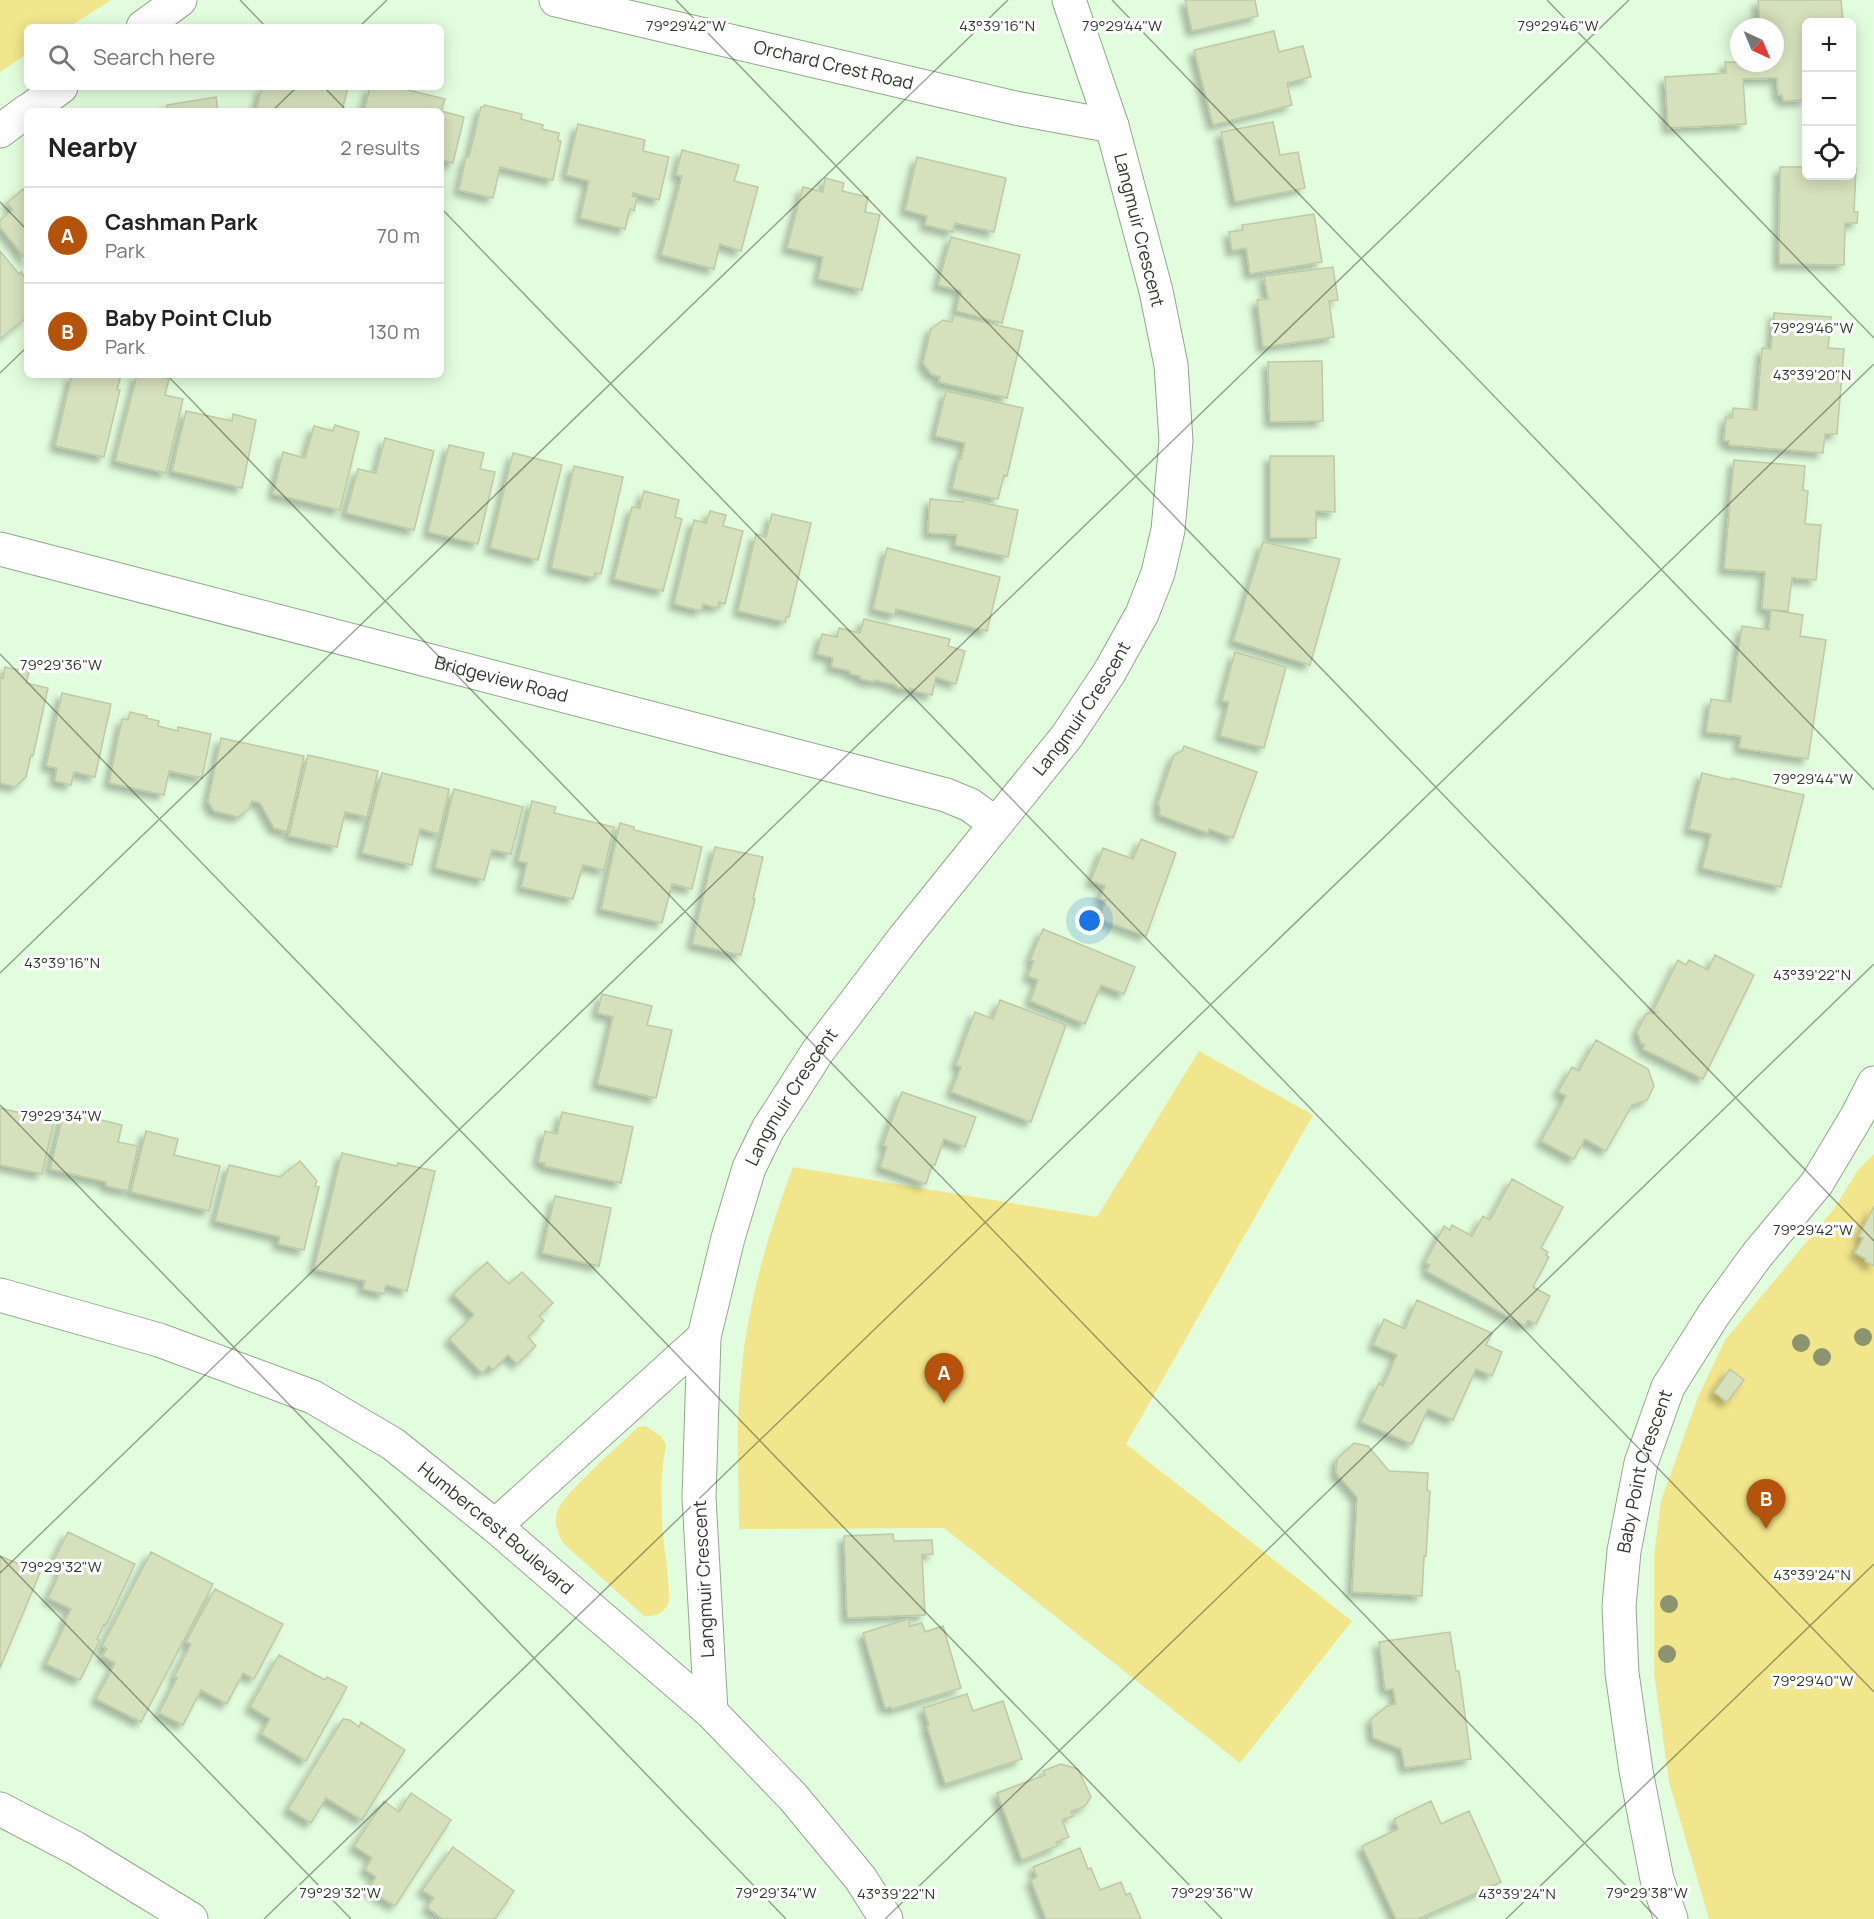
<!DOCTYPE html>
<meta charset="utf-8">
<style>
:root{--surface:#fff;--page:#f6f6f6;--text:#222;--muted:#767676;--line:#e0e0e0;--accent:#b45309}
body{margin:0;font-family:Manrope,sans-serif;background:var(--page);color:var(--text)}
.controls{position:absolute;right:18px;top:18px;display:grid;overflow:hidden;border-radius:9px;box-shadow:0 3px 15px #0003}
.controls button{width:54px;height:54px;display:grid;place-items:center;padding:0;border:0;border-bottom:2px solid var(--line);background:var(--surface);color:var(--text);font:30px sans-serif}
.compass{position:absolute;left:1730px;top:18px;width:54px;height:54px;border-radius:50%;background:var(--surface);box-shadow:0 3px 15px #0003;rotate:136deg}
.you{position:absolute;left:1090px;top:921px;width:21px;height:21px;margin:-15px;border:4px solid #fff;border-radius:50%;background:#1a73e8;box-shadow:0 0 0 9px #1a73e833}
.badge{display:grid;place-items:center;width:39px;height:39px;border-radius:50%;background:var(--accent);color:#fff;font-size:20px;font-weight:700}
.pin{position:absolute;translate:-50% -50px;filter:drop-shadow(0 2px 3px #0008)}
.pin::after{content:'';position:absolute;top:32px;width:21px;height:18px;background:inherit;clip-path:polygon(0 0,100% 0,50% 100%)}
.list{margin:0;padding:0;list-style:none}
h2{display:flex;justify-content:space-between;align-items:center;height:78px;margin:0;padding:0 24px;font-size:26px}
h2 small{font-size:20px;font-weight:400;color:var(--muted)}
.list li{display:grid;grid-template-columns:39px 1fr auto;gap:18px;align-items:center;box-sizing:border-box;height:96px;padding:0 24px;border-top:2px solid var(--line)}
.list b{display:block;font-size:22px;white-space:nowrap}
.list p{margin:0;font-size:20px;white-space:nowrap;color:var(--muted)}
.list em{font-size:20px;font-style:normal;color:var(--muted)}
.icon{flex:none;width:33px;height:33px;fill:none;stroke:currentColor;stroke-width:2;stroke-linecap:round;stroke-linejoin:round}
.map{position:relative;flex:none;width:1874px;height:1919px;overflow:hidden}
.search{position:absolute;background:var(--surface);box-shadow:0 3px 15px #0003;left:24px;top:24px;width:420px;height:66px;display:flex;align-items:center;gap:15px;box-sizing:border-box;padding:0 21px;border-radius:9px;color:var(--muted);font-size:22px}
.panel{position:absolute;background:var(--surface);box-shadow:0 3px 15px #0003;left:24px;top:108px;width:420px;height:270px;border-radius:9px}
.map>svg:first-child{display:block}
</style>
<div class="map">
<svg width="1874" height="1919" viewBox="0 0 1874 1919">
<defs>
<filter id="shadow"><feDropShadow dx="-5.5" dy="5.5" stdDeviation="3" flood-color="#0004"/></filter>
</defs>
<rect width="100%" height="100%" fill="#e2fddd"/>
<path fill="#f2e68c" d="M 0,0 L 111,0 L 69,27 L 27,27 L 27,54 L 0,72 Z
M 1199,1051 L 1313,1115 L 1126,1444 L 1352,1621 L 1240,1763 L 944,1528 L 739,1529 C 739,1481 736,1433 740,1386 C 746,1310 766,1238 793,1167 L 1097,1217 Z
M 1874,1154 L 1874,1919 L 1709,1919 L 1669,1782 L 1654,1673 L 1654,1557 L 1661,1501 L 1698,1397 L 1725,1340 L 1833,1210 L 1858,1170 Z
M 645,1426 L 661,1436 L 666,1445 C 660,1474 661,1504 663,1534 C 664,1547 672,1595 668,1604 C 663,1614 654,1617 644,1616 L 563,1543 C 558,1534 554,1524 557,1512 C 563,1494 621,1444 638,1427 Z"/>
<path fill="#d5e0bc" stroke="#bec9a5" stroke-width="1.5" filter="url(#shadow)" d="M 1185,0 L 1255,0 L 1258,16 L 1192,31 Z
M 1758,0 L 1841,0 L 1843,22 L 1806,22 L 1806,100 L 1783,101 L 1782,95 L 1778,95 L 1777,78 L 1743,79 L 1746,124 L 1668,128 L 1665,77 L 1726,73 L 1725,62 L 1775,63 L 1775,27 L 1760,27 Z
M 1274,31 L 1279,52 L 1303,46 L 1311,77 L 1287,83 L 1292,105 L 1213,125 L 1194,50 Z
M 262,87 L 348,87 L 342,111 L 256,111 Z
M 370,87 L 396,87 L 445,99 L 441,111 L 464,117 L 453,163 L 441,160 L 441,111 L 364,111 Z
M 216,97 L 218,111 L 167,111 L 168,111 L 167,105 Z
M 484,105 L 522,114 L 521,119 L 543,125 L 542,129 L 559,133 L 558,141 L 561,141 L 553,180 L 500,167 L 493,198 L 459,190 L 466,157 L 469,157 L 481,107 L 484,107 Z
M 1273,122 L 1280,155 L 1298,152 L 1305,188 L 1235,202 L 1221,132 Z
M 578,124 L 645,140 L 643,151 L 669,157 L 659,200 L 633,193 L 632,196 L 637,197 L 634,211 L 630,209 L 625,229 L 580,218 L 589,181 L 566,175 Z
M 682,150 L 739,165 L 734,181 L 758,187 L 741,251 L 720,244 L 714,269 L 661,255 L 682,176 L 676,175 Z
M 917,157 L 1006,178 L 994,232 L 955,223 L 953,232 L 925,225 L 927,216 L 905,210 Z
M 1780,167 L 1806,167 L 1806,176 L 1852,176 L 1852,168 L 1856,168 L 1854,212 L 1858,212 L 1857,223 L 1845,223 L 1844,265 L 1779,264 Z
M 825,178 L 844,183 L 842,191 L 868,197 L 865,212 L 880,215 L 862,290 L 818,279 L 823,257 L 787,248 L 803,187 L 823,192 Z
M 23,189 L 27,194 L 27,261 L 0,227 L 0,220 L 13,210 L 7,203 Z
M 1314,214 L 1322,262 L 1250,274 L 1246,248 L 1232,251 L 1229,232 L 1243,230 L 1242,225 Z
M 951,237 L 1020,255 L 1002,323 L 956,311 L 961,291 L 938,285 Z
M 0,251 L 19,274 L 21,272 L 27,280 L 27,317 L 0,339 Z
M 1333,267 L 1338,300 L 1329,301 L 1334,337 L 1263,347 L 1257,300 L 1268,299 L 1264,276 Z
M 1774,313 L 1831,317 L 1828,348 L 1844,349 L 1837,434 L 1825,434 L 1823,453 L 1729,445 L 1729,441 L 1724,441 L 1726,417 L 1732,418 L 1733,408 L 1757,410 L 1762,348 L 1771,349 Z
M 954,315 L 1023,331 L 1007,398 L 939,382 L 940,377 L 931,374 L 923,363 L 931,329 L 943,320 L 952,322 Z
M 1322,361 L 1323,421 L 1270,422 L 1268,362 Z
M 72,375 L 121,375 L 117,390 L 120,390 L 104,457 L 55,446 Z
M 137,375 L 152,375 L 169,379 L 165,395 L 183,399 L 166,473 L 115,461 Z
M 946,391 L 1023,408 L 1007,476 L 1004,475 L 998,499 L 952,489 L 959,458 L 961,459 L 965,443 L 935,436 Z
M 186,411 L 232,421 L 233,414 L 256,420 L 242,488 L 172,471 Z
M 335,425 L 359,432 L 340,510 L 273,494 L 283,452 L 305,458 L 314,426 L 333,431 Z
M 385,438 L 434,451 L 414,530 L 346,513 L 358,469 L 376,473 Z
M 449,445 L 484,453 L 480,469 L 495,472 L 478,544 L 428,532 Z
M 513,453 L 562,465 L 538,560 L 490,548 Z
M 1270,456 L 1334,456 L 1335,512 L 1316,511 L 1316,538 L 1270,538 Z
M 1734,460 L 1805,466 L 1803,490 L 1808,491 L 1805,524 L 1821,525 L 1816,580 L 1792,578 L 1788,611 L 1762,609 L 1765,572 L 1724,569 Z
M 574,466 L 623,477 L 601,574 L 595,573 L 594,578 L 551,568 Z
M 644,491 L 679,500 L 675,517 L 682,519 L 663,591 L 614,579 L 632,507 L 640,508 Z
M 930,499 L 963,502 L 964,499 L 1018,510 L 1008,557 L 955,545 L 957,535 L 928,533 Z
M 710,511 L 726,515 L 723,526 L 743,531 L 725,604 L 719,602 L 718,608 L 703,604 L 701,611 L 674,604 L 694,520 L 706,523 Z
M 772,514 L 811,523 L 789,617 L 786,617 L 785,622 L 738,611 L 756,534 L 766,537 Z
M 1263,542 L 1340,559 L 1310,665 L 1233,641 Z
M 887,548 L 1000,577 L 987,631 L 896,609 L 895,615 L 873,609 Z
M 1771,610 L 1803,615 L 1800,636 L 1826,640 L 1808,759 L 1739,748 L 1741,736 L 1706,732 L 1711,699 L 1731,702 L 1742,626 L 1769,630 Z
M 864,619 L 950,639 L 948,646 L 965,651 L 956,684 L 936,677 L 932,695 L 914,691 L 914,689 L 909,688 L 909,690 L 896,687 L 896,685 L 874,680 L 874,682 L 860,679 L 860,676 L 850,674 L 850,671 L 831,667 L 833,658 L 817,654 L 822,634 L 837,637 L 839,628 L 860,633 Z
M 1235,652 L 1286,667 L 1264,748 L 1220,736 L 1229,702 L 1222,701 Z
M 5,667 L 29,672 L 26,683 L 48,688 L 33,756 L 31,755 L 26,777 L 15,787 L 0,783 L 0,677 L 3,678 Z
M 62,693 L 111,704 L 95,777 L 74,772 L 71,785 L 55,781 L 57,768 L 46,766 Z
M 130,712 L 147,716 L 146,718 L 159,721 L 158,726 L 178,731 L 178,727 L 211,734 L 202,778 L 169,771 L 164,795 L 109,783 L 122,719 L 128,720 Z
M 221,738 L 304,756 L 287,832 L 274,828 L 260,803 L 252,801 L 249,809 L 238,817 L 214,811 L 208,802 Z
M 1184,746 L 1257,772 L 1233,838 L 1209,829 L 1208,833 L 1159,815 L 1160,810 L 1158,803 L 1174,755 L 1182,751 Z
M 308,755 L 378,771 L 367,817 L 345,812 L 337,847 L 289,836 Z
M 382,773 L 449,789 L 439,834 L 420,829 L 412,865 L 362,853 Z
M 1702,773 L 1731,780 L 1732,778 L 1804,795 L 1781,887 L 1702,868 L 1711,834 L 1689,829 Z
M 454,789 L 523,807 L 511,854 L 492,850 L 484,880 L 435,868 Z
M 532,801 L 556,807 L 554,813 L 614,827 L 604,870 L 583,865 L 573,899 L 521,887 L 527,863 L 518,861 Z
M 620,823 L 634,827 L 634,830 L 702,847 L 692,889 L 672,884 L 662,923 L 601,909 Z
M 1141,839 L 1176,853 L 1146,936 L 1099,919 L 1106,900 L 1100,899 L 1105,886 L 1091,881 L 1103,848 L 1133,859 Z
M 715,847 L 763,857 L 753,899 L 755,899 L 741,955 L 692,944 Z
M 1043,929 L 1135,967 L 1124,994 L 1101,985 L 1085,1024 L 1030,1001 L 1038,980 L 1028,976 L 1034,961 L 1030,960 Z
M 1715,955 L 1754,975 L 1703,1079 L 1643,1049 L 1645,1045 L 1641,1043 L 1637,1032 L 1646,1014 L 1656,1012 L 1653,1011 L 1678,960 L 1686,965 L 1689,960 L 1708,970 Z
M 602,994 L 652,1006 L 647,1025 L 672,1030 L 656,1098 L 597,1084 L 613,1017 L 597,1013 Z
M 1000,1000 L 1066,1025 L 1031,1122 L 951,1092 L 961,1067 L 956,1065 L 975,1012 L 993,1019 Z
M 1596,1040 L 1648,1069 L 1654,1086 L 1647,1100 L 1632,1105 L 1606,1151 L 1585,1139 L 1574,1159 L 1541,1141 L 1566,1096 L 1558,1092 L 1572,1067 L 1579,1071 Z
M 902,1092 L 976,1117 L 965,1147 L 944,1139 L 935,1165 L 932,1165 L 926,1184 L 880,1167 L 887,1147 L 883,1145 Z
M 0,1108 L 54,1121 L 42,1174 L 0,1165 Z
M 64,1111 L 122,1125 L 118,1142 L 138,1146 L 128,1191 L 106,1186 L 106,1182 L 50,1169 Z
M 562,1112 L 633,1127 L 621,1183 L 544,1166 L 545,1163 L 538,1162 L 545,1131 L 557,1134 Z
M 146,1131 L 178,1139 L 174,1155 L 220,1166 L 209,1211 L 131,1192 Z
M 342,1153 L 397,1166 L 398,1163 L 435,1171 L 407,1291 L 386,1285 L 384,1294 L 363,1289 L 365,1281 L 314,1269 Z
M 300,1161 L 317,1181 L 315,1186 L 319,1187 L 304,1250 L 278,1244 L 280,1237 L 215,1221 L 229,1165 L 280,1177 Z
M 1512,1179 L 1563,1207 L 1541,1248 L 1548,1252 L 1546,1255 L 1549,1257 L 1533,1287 L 1550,1296 L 1536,1324 L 1528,1320 L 1525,1326 L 1426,1271 L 1430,1265 L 1425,1263 L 1444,1226 L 1450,1230 L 1452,1225 L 1472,1236 L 1483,1216 L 1490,1220 Z
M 555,1196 L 611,1208 L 599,1266 L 542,1253 Z
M 1874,1206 L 1874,1266 L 1865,1261 L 1866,1259 L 1855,1253 L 1863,1238 L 1859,1236 Z
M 487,1262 L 509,1284 L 522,1272 L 553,1303 L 539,1316 L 544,1321 L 528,1337 L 536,1346 L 517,1364 L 508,1355 L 493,1370 L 489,1366 L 482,1373 L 449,1339 L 474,1315 L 453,1294 Z
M 1417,1300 L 1492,1333 L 1486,1345 L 1502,1352 L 1492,1376 L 1476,1369 L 1453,1420 L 1428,1409 L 1412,1444 L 1361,1422 L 1379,1383 L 1383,1386 L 1397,1355 L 1373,1345 L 1384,1319 L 1405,1329 Z
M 1730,1369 L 1744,1380 L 1727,1402 L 1714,1392 Z
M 1354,1443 L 1368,1446 L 1389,1471 L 1428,1473 L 1427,1490 L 1430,1491 L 1426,1556 L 1424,1556 L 1422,1596 L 1352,1592 L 1357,1497 L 1336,1473 L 1337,1459 Z
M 68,1532 L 135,1564 L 106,1625 L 104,1624 L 97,1639 L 100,1640 L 80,1680 L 46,1664 L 66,1623 L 64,1623 L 71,1609 L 48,1598 L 62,1568 L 52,1564 Z
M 893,1534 L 894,1541 L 932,1540 L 933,1554 L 922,1555 L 925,1615 L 847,1618 L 844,1536 Z
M 151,1552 L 213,1584 L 141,1722 L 96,1699 L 115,1663 L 102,1656 L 107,1649 L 102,1646 Z
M 0,1556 L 40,1573 L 0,1668 Z
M 215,1589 L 283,1624 L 254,1679 L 243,1673 L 227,1704 L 201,1690 L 183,1725 L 159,1713 L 177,1678 L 174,1677 L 191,1644 L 186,1642 Z
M 908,1619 L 910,1626 L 922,1623 L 925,1632 L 943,1626 L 961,1688 L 892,1709 L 891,1707 L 885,1708 L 863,1633 Z
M 1450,1632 L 1456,1671 L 1459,1671 L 1471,1759 L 1405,1768 L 1401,1749 L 1373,1738 L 1371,1719 L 1387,1706 L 1396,1704 L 1393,1689 L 1385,1690 L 1379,1642 Z
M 279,1655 L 325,1680 L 327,1677 L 347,1687 L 306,1761 L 261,1734 L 270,1719 L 250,1707 Z
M 967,1694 L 973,1711 L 1003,1701 L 1022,1759 L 945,1784 L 927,1726 L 929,1725 L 923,1708 Z
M 343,1719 L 350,1720 L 359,1727 L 361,1722 L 405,1750 L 362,1820 L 326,1798 L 311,1823 L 288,1809 Z
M 1061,1764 L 1078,1769 L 1091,1797 L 1085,1806 L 1071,1812 L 1073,1816 L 1062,1820 L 1069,1837 L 1056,1842 L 1057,1846 L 1022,1860 L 997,1793 L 1045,1775 L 1043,1771 Z
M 411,1793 L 451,1820 L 395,1906 L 368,1889 L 376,1877 L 365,1869 L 372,1858 L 354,1846 L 384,1801 L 399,1812 Z
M 1431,1801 L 1441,1824 L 1469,1811 L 1501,1882 L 1418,1919 L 1396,1919 L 1362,1846 L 1398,1829 L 1394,1819 Z
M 453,1847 L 514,1891 L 495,1919 L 440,1919 L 441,1918 L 427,1907 L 434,1898 L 422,1890 Z
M 1080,1848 L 1088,1869 L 1091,1868 L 1100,1890 L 1121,1882 L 1126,1895 L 1130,1893 L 1141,1919 L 1046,1919 L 1031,1880 L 1037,1877 L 1033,1867 Z"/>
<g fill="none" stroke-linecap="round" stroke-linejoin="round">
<g stroke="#90a88b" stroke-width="35">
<g id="minor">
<path id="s1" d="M 556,0 L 1015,108 L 1112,126"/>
<path d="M 143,27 L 180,0"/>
<path d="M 28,111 L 61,87"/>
<path d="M 0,131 L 27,111"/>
<path id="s2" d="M 0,549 L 946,795 L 970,805 L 996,824"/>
<path id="s3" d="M 0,1295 L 159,1340 L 313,1397 L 393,1444 L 495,1526 L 711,1712 L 793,1797 L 861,1879 L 886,1919"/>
<path d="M 495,1526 L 704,1337"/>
<path id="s4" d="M 711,1712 L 699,1497 L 704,1337 L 728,1238 L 749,1168 L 768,1129 L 818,1051 L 904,938 L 1067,736 L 1109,673 L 1142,614 L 1158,573 L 1168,530 L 1176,441 L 1171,365 L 1156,291 L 1112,126 L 1069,0"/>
<path d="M 0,1809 L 75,1848 L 191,1919"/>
<path id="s5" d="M 1671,1919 L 1657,1879 L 1636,1771 L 1622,1673 L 1619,1606 L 1624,1551 L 1641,1463 L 1668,1387 L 1714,1314 L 1757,1255 L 1817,1183 L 1857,1116 L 1874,1083"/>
</g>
</g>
<use href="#minor" stroke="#fff" stroke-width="33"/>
</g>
<g fill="#8c946f">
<circle cx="1863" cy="1337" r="9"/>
<circle cx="1801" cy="1343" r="9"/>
<circle cx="1822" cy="1357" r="9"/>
<circle cx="1669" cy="1604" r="9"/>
<circle cx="1667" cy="1654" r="9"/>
</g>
<path fill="none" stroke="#2f392d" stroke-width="1.5" stroke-opacity="0.45" d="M 240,0 L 266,27M 676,0 L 1874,1241M 1112,0 L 1874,790M 1547,0 L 1874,338M 359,27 L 387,0M 324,87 L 347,111M 272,111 L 297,87M 0,202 L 27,230M 441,208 L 1874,1692M 0,373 L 27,347M 167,375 L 1658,1919M 0,654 L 1222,1919M 0,973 L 1008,0M 0,1105 L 786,1919M 0,1556 L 351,1919M 0,1573 L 1629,0M 264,1919 L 1874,364M 885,1919 L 1874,964M 1506,1919 L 1874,1564"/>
<g text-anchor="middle" stroke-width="6" stroke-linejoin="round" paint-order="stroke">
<g font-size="18" fill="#2f392d" stroke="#fff">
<text dy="6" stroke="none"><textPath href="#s1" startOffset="285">Orchard Crest Road</textPath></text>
<text transform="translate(1139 230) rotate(76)" y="6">Langmuir Crescent</text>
<text dy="6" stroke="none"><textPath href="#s2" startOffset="518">Bridgeview Road</textPath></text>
<text dy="6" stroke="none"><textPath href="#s4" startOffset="1119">Langmuir Crescent</textPath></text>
<text dy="6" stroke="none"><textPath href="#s4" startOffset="633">Langmuir Crescent</textPath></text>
<text dy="6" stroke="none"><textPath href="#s5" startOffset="456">Baby Point Crescent</textPath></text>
<text dy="6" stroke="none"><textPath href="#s3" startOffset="555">Humbercrest Boulevard</textPath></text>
<text transform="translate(704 1579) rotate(-93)" y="6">Langmuir Crescent</text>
</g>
</g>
<g font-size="15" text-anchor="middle" fill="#2f392d" stroke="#fff" stroke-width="6" stroke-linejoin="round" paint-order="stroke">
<text x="997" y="31">43°39'16"N</text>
<text x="686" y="31">79°29'42"W</text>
<text x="1122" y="31">79°29'44"W</text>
<text x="1558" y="31">79°29'46"W</text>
<text x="1813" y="333">79°29'46"W</text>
<text x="1812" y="380">43°39'20"N</text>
<text x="61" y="670">79°29'36"W</text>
<text x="1813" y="784">79°29'44"W</text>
<text x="62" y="968">43°39'16"N</text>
<text x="1812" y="980">43°39'22"N</text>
<text x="61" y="1121">79°29'34"W</text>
<text x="1813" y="1235">79°29'42"W</text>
<text x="61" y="1572">79°29'32"W</text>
<text x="1812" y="1580">43°39'24"N</text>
<text x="1813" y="1686">79°29'40"W</text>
<text x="340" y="1898">79°29'32"W</text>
<text x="776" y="1898">79°29'34"W</text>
<text x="1212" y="1898">79°29'36"W</text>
<text x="1647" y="1898">79°29'38"W</text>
<text x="896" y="1899">43°39'22"N</text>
<text x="1517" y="1899">43°39'24"N</text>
</g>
</svg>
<div class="controls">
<button>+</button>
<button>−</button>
<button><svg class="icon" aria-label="locate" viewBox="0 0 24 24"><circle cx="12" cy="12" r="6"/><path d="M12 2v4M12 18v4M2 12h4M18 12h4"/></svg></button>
</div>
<svg class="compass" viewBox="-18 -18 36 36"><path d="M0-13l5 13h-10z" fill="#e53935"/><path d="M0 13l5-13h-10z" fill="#767676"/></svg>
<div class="you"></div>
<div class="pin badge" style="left:944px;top:1403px">A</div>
<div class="pin badge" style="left:1766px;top:1529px">B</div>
<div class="search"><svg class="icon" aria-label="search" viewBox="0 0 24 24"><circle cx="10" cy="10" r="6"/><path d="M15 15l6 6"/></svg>Search here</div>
<section class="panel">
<h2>Nearby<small>2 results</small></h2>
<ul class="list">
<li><span class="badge">A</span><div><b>Cashman Park</b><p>Park</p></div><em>70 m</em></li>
<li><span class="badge">B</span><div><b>Baby Point Club</b><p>Park</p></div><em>130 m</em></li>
</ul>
</section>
</div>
